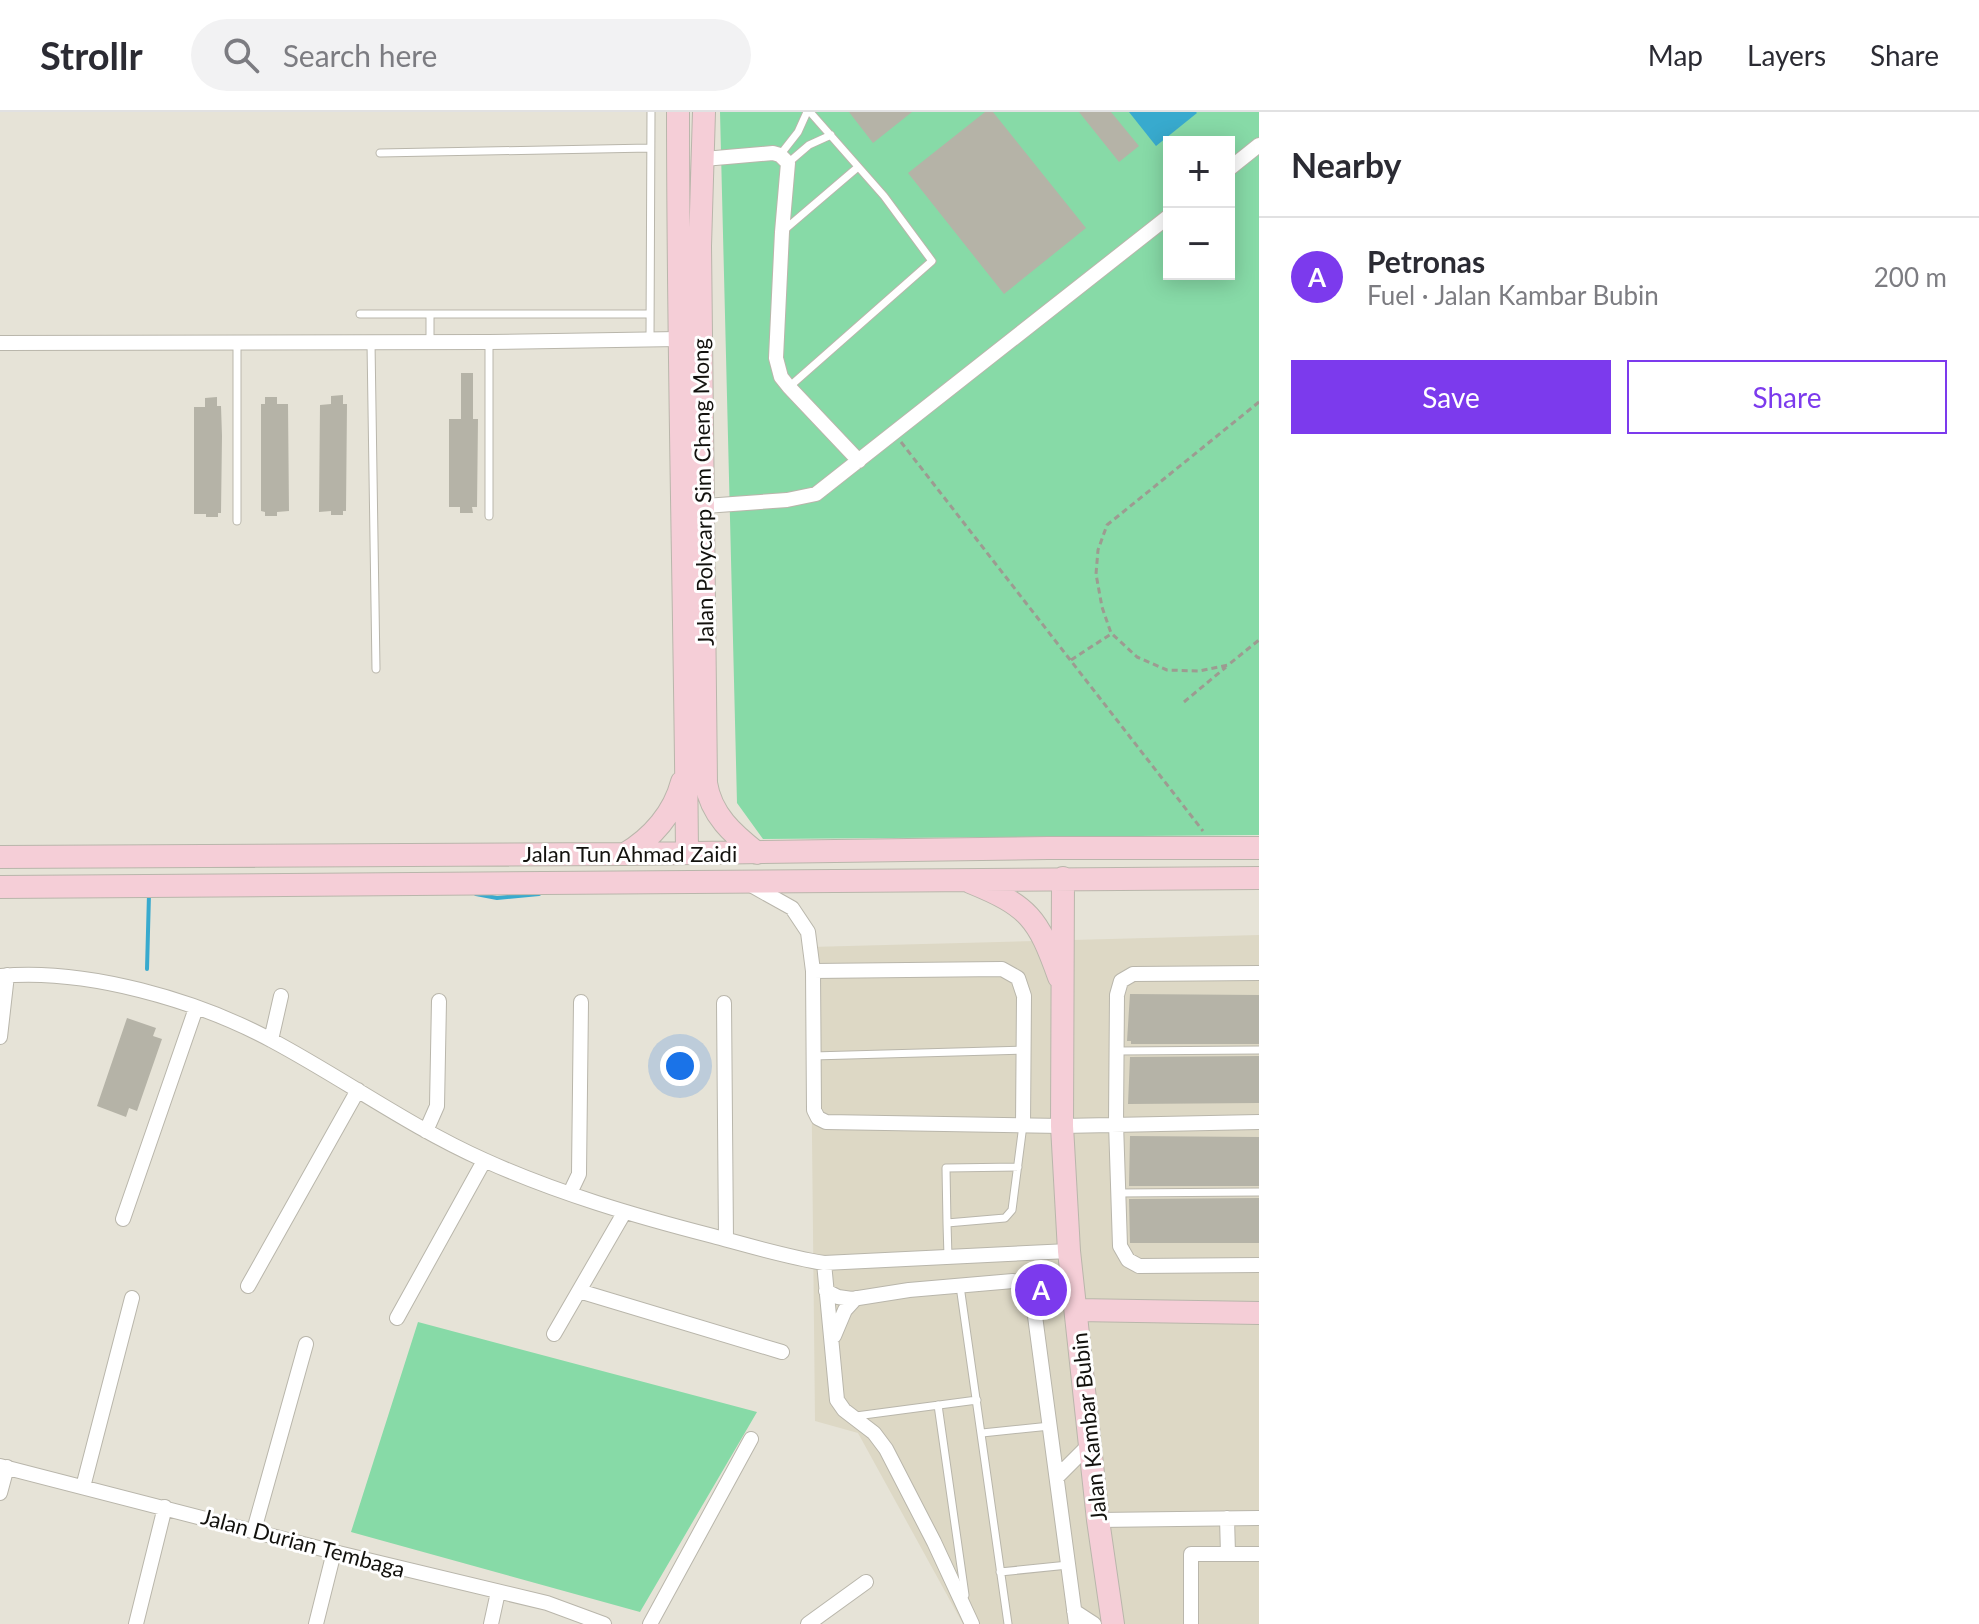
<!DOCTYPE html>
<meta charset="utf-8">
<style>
:root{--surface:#fff;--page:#f2f2f3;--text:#2b2b33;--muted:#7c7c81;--line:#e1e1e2;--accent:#7c3aed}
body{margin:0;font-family:Lato,sans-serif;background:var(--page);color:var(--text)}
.controls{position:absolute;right:24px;top:24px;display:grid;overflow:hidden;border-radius:0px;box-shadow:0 4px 20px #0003}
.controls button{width:72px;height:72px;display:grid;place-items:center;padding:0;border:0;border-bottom:2px solid var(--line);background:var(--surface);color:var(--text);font:40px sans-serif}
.you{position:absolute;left:680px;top:954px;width:28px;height:28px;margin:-20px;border:6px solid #fff;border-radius:50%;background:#1a73e8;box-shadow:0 0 0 12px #1a73e833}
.badge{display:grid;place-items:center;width:52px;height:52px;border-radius:50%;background:var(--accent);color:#fff;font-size:26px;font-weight:700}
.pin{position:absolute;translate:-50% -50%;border:4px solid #fff;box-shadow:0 2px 8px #0006}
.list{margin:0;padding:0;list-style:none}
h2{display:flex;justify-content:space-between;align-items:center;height:104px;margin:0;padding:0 32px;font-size:34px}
h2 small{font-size:26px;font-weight:400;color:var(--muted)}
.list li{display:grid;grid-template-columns:52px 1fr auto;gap:24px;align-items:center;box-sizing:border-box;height:120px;padding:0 32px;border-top:2px solid var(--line)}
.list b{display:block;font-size:30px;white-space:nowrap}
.list p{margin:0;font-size:26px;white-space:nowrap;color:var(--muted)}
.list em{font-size:26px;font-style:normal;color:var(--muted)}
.actions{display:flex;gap:16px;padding:24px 32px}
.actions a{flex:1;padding:18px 0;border:2px solid var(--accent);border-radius:0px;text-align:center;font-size:28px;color:var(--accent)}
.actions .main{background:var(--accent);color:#fff}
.icon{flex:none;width:44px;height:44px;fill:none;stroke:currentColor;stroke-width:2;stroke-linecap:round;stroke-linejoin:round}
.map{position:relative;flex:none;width:1259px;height:1512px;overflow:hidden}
header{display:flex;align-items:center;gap:48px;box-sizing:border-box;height:112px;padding:0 40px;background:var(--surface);border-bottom:2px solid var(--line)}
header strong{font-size:38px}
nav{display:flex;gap:44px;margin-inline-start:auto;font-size:28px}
.search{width:560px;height:72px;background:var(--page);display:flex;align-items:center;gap:20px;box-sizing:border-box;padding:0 28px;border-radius:44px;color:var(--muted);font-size:30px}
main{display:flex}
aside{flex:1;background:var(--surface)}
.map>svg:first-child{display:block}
</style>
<header>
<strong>Strollr</strong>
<div class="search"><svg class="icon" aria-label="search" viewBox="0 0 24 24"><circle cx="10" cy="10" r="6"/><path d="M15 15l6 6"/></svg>Search here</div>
<nav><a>Map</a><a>Layers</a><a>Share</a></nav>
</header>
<main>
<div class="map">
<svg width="1259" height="1512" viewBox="0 0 1259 1512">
<rect width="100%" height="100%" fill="#e6e3d7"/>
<path fill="#ddd8c5" d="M 1259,823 L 1259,1512 L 963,1512 L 858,1321 L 815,1309 L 810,835 Z"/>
<path fill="#87daa7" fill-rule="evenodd" d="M 720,0 L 1259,0 L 1259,723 L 763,727 L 737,691 ZM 1169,30 L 1229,30 L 1229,162 L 1169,162 Z
M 418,1210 L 757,1300 L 640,1500 L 351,1420 Z"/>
<path fill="#38aace" d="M 1129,0 L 1196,0 L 1197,1 L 1156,34 Z"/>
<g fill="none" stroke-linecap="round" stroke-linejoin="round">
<path stroke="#38aace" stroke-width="4" d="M 476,782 L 497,786 L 539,782
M 147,857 L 149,782 L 152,782"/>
</g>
<path fill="#b5b3a7" d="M 849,0 L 912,0 L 873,31 Z
M 985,0 L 993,0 L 1086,116 L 1004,182 L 908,61 Z
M 1079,0 L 1111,0 L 1139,34 L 1119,50 Z
M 461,261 L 473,261 L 473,307 L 478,307 L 477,395 L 472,395 L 473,401 L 460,401 L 460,395 L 449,395 L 449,307 L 461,307 Z
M 343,283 L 343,292 L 347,292 L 346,399 L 343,399 L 343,403 L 331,403 L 331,399 L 319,400 L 320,293 L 331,292 L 331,284 Z
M 217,285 L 217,294 L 221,294 L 222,324 L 221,401 L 218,401 L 218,405 L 206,405 L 206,402 L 194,402 L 194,295 L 205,295 L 205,286 Z
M 265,285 L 277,285 L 277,292 L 288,292 L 289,399 L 277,400 L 277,404 L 265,404 L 265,400 L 261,399 L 261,292 L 265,292 Z
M 1130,882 L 1259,883 L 1259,932 L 1131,932 L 1131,929 L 1127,929 Z
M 127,906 L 156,916 L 153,924 L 162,927 L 137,999 L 129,996 L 126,1005 L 97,994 Z
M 1259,944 L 1259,991 L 1128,992 L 1130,945 Z
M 1130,1024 L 1259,1025 L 1259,1074 L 1129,1074 Z
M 1259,1086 L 1259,1131 L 1130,1131 L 1129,1087 Z"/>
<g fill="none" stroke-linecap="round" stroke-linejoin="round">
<g stroke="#b9b6ab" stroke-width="9">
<path id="lane" d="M 380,41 L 650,36
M 780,43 L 798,20 L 807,0
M 788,51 L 809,33 L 831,23
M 783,119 L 858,55
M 360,202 L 649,202
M 650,226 L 651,0
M 430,230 L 430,202
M 237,231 L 237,409
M 371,231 L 376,557
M 789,275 L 932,149 L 884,84 L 810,0
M 489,404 L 489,230
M 1117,939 L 1259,938
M 813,944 L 1023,938
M 1118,1081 L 1259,1080
M 947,1111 L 946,1056 L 1018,1055
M 948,1145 L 947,1111 L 1005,1106 L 1012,1098 L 1023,1013
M 960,1174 L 1008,1512
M 938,1293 L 965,1483
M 856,1304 L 977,1288
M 982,1321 L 1050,1314
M 1000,1460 L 1068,1453"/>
</g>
<g stroke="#b9b6ab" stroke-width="16">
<path id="street" d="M 704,47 L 773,41 L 780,43 L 788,51 L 782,120 L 776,246 L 781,265 L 789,275 L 859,349
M 1229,57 L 1259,33
M 0,231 L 489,230 L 678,227
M 705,394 L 787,388 L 816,382 L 1169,104
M 749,772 L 792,796 L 808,820 L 813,859 L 814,998 L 818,1006 L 826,1010 L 1062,1014 L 1259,1010
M 813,859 L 1002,857 L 1018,866 L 1024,884 L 1023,1013
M 1259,861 L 1133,862 L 1121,869 L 1117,883 L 1116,1011 L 1120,1134 L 1128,1148 L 1139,1154 L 1259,1153
M 0,864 C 86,856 197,888 273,929 C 344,967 410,1015 484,1048 C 557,1081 635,1104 713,1124 C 750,1134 787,1145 824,1151 L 1069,1139
M 724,891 L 726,1127
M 0,925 L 7,863
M 271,928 L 281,884
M 426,1019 L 437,994 L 439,889
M 570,1081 L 579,1062 L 581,890
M 123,1107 L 196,896
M 824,1151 L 837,1288 L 844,1298 L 874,1321 L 886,1337 L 934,1430 L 972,1512
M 248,1174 L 358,978
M 579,1179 L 782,1240
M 826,1179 L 838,1185 L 852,1187 L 909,1178 L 1013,1169 C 1025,1172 1028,1177 1033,1189 L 1076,1512
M 397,1206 L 484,1049
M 554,1222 L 624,1101
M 834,1224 L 845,1198 L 856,1186
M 0,1354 L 334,1440 L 547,1491 L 604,1512
M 1057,1365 L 1090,1332
M 83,1375 L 132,1186
M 0,1381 L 7,1355
M 1227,1406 L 1228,1442
M 1098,1408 L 1259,1406
M 254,1418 L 306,1232
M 1074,1499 L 1094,1512
M 136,1512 L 165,1395
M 316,1512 L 334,1440
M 491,1512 L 498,1480
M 650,1512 L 751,1327
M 808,1512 L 866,1470
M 1191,1512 L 1191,1442 L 1259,1442"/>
</g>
<g stroke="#b9b6ab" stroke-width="24">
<path id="secondary" d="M 678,0 C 678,247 685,494 687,741
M 704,0 L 700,134 L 706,671 C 711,703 733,722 757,741
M 625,742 C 652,726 674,701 682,670
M 0,745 L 625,742 L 1048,736 L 1259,736
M 1063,766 L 1062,1014 L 1069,1139 L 1098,1408 L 1113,1512
M 970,770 C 1029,794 1038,806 1059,865
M 0,775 L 1259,766
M 1077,1198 L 1259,1201"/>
</g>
<path stroke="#9d9b91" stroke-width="3" stroke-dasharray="6 4" stroke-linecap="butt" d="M 1259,290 L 1107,413 L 1098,438 L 1096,462 L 1102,495 L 1111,521 L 1137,545 L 1167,558 L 1199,559 L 1228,553 L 1259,528
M 901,330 L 1203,719
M 1071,548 L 1111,522
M 1184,590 L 1226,555"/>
<use href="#lane" stroke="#fff" stroke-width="7"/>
<use href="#street" stroke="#fff" stroke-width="14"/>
<use href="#secondary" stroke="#f5ced7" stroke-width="22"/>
</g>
<g text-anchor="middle" stroke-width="6" stroke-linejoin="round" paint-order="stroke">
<g font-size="22" fill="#13120e" stroke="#fff">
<text transform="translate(703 380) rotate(-91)" y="8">Jalan Polycarp Sim Cheng Mong</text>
<text x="630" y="750">Jalan Tun Ahmad Zaidi</text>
<text transform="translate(1089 1315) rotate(-96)" y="8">Jalan Kambar Bubin</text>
<text transform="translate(303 1431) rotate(15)" y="8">Jalan Durian Tembaga</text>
</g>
</g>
</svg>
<div class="controls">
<button>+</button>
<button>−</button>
</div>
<div class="you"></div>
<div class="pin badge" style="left:1041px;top:1178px">A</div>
</div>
<aside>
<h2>Nearby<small></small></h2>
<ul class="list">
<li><span class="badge">A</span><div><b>Petronas</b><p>Fuel · Jalan Kambar Bubin</p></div><em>200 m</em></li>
</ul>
<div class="actions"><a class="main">Save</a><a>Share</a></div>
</aside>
</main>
